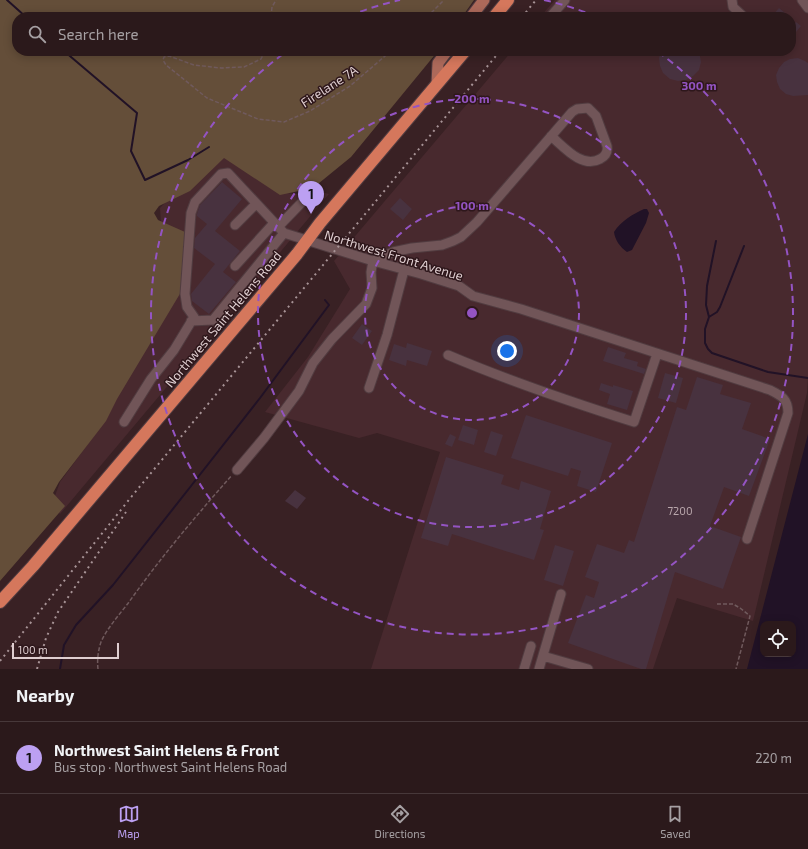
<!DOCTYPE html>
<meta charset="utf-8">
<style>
:root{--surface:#2b191b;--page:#332224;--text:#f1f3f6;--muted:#a6a0a3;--line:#47383a;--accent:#bca0f2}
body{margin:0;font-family:"Exo 2",sans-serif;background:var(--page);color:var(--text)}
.controls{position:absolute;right:12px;bottom:12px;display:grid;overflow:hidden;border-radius:8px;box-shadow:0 2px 10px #0003}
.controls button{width:36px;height:36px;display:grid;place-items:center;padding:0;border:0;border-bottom:1px solid var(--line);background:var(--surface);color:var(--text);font:20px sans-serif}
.scale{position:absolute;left:12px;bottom:10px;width:107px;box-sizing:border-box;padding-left:4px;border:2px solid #dfced0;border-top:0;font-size:11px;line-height:14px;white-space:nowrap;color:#dfced0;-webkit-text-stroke:3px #2e171b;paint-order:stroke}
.you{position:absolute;left:507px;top:351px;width:14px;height:14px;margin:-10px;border:3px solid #fff;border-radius:50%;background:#1a73e8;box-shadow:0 0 0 6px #1a73e833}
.badge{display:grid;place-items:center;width:26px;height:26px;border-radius:50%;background:var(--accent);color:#111;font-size:13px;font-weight:700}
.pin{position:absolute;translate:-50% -33px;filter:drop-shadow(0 1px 2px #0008)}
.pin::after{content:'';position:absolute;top:21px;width:14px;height:12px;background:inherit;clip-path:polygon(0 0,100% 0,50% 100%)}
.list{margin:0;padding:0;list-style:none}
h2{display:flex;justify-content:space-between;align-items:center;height:52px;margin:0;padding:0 16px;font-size:17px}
h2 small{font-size:13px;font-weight:400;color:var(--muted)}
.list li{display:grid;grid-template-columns:26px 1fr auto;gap:12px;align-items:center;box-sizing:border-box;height:72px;padding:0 16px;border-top:1px solid var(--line)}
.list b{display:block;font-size:15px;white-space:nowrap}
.list p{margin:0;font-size:13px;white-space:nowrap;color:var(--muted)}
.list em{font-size:13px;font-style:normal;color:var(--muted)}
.icon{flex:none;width:22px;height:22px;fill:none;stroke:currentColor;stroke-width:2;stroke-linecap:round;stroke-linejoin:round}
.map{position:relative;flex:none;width:808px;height:669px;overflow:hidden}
.search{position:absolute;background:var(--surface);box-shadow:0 2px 10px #0003;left:12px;right:12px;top:12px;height:44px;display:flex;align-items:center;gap:10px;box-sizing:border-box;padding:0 14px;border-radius:16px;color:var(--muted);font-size:15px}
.sheet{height:124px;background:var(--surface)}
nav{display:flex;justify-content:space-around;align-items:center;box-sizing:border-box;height:56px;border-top:1px solid var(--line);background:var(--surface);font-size:11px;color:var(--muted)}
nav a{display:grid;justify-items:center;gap:2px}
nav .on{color:var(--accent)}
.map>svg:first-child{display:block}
</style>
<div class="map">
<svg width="808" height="669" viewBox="0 0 808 669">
<rect width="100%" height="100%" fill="#392124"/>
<path fill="#48292e" d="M 555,0 L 808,0 L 808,377 L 807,393 L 753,621 L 677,598 L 653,669 L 371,669 L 440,452 L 377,433 L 359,438 L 265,412 L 308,357 L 350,289 L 334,261 L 512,51 L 791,51 L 791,17 L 540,17 Z
M 221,144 L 280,192 L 294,194 L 318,191 L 329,194 L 60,514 L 52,504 L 60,482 L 93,437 L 112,403 L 163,255 L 160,208 Z"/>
<path fill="#644e39" d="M 0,0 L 474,0 L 462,17 L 17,17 L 17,51 L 438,51 L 351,157 L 313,188 L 280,195 L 224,158 L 190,191 L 159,206 L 154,213 L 158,220 L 185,232 L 181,292 L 117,399 L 106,421 L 59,482 L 53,493 L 65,506 L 0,581 Z"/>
<path fill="#211226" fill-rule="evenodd" d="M 644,209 L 647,209 L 649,213 L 646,223 L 632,250 L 627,252 C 620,247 615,240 614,232 C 621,221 633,214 644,209 Z
M 808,434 L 808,669 L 747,669 ZM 763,624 L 793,624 L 793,654 L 763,654 Z"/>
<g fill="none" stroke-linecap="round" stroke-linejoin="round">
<path stroke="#211226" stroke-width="2" d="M 7,0 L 26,17
M 64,51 L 137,113 L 131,151 L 145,180 L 188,160 L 209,147
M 716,241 L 707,286 L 706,305 L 709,317 L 705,329 L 705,343 L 708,349 L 712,353 L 768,372 L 808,378
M 709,317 L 717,312 L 720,307 L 744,246
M 60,669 L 64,645 L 76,625 L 113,585 L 191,486 L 260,398 L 329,305 L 325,300"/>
</g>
<path fill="#48323f" d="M 779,8 L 790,17 L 771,17 Z
M 796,22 L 801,26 L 791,38 L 791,28 Z
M 661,51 L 699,51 L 701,62 L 699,70 L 693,76 L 686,80 L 678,81 L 670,79 L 663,73 L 660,66 L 659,58 Z
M 798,58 L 805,61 L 808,63 L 808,95 L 793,96 L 786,94 L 780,89 L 777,82 L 776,75 L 779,68 L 784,62 L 790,59 Z
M 222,182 L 242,199 L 215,231 L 240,251 L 223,272 L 236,282 L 209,314 L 192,301 L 191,294 L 215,264 L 194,248 L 195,238 L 207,224 L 197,216 L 197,214 L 200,205 Z
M 400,198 L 412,209 L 403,220 L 390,209 Z
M 362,324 L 372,331 L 362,345 L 352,338 Z
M 407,343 L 432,351 L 427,366 L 407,360 L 406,366 L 389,360 L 394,344 L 406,348 Z
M 608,347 L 626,353 L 624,358 L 638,362 L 637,366 L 646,369 L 644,374 L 603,361 Z
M 665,373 L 683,378 L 676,403 L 658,398 Z
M 697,377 L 723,385 L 720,394 L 751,403 L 742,429 L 770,439 L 749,496 L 724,487 L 710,526 L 741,537 L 723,589 L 675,572 L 646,669 L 641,669 L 568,643 L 586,595 L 594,598 L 599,582 L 585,577 L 597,544 L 624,553 L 629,540 L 634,542 L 677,407 L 686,410 Z
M 601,383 L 613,387 L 613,385 L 633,391 L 627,410 L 607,404 L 610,394 L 599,390 Z
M 526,415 L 612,443 L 596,492 L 577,486 L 581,471 L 571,468 L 568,476 L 511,458 Z
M 463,425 L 478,430 L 474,445 L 458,440 Z
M 491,431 L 503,435 L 496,456 L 484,452 Z
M 450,434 L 456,437 L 452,447 L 445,444 Z
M 446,457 L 504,475 L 501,484 L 519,490 L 521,481 L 551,491 L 540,529 L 544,530 L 534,560 L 452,534 L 448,546 L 421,538 Z
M 295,490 L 306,498 L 297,509 L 285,501 Z
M 555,545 L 574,551 L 563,586 L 544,580 Z"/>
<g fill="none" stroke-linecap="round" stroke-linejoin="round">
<g stroke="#513c40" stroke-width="11">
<path id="minor" d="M 732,0 L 733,7 L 744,17
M 802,0 L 808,8
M 550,17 L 565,0
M 235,225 L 256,204
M 278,227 L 308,196
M 235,266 L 274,223
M 191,321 L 213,320 L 284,233 L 373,261 L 421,274 L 459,286 L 473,296 L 521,309 L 770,390 C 782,396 788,399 788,413 L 747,539
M 448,355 C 509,381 571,402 634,422 L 657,354
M 369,388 L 387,335 L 404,270
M 124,422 L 151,379 L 174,350 L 194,317 L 187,307 L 185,294 L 191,213 L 195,202 L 221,174 L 228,173 L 284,233
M 237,470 L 264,438 L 299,391 L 313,363 L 332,339 L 366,304 L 372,288 L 371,272 L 373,261 L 393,252 L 412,248 L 442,245 L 453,241 L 461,237 L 477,222 L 572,112 L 577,109 L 588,108 L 596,116 L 607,146 C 608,152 606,156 600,159 C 582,169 564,147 551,136
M 543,656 L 588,669
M 524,669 L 531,646
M 539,669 L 561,594"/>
</g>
<g stroke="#513c40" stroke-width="13">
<path id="major" d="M 471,17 L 484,0
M 437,84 L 438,63 L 447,51"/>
</g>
<g stroke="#513c40" stroke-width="14">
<path id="highway" d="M 494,17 L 508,0
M 0,602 L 33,566 L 297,254 L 320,223 L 465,51"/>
</g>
<path stroke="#705a5d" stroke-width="1.5" stroke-dasharray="4 2" stroke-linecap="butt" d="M 271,17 L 272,7 L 276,0
M 427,17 L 444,0
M 265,51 L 261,59 L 244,67 L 221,68 L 194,65 L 169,56 L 164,57 L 163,60 L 166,65 L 207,98 L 258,119 L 284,122 L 310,111 L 350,86 L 391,51
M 717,604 L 733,604 L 740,608 L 750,616 L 736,669
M 98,669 C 97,660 98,651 101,642 C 107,628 120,614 129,602 C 161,557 196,516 232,475"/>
<use href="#minor" stroke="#715558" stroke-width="9"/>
<use href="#major" stroke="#ad695a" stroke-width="11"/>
<use href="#highway" stroke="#d5775c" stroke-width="12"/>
<path stroke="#a79396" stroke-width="2" stroke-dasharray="2 4" stroke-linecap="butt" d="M 522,17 L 536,0
M 0,661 L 132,496 L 500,51
M 37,669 L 46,638 L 58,612 L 126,512"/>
</g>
<g fill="none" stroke="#9454c3" stroke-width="2" stroke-dasharray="7 5">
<circle cx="472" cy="313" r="107"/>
<circle cx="472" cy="313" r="214"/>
<path d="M349 16A321 321 0 0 1 400 0M544 0A321 321 0 0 1 595 16M658 52A321 321 0 1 1 286 52"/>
</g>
<g text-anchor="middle" stroke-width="3" stroke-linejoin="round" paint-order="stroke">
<g font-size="11" fill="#b9a7ac">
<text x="680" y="515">7200</text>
</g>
<g font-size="13" fill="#dfced0" stroke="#2e171b">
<text transform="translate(329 86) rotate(-33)" y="5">Firelane 7A</text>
<text transform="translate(394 255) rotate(17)" y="5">Northwest Front Avenue</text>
<text transform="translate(223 319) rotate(-50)" y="5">Northwest Saint Helens Road</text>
</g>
</g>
<circle cx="472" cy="313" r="6" fill="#9454c3" stroke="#2e171b" stroke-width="2"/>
<g font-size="12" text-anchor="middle" font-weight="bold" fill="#9454c3" stroke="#2e171b" stroke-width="3" stroke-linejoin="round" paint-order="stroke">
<text x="699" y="90">300 m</text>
<text x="472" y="103">200 m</text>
<text x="472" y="210">100 m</text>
</g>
</svg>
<div class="controls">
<button><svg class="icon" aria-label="locate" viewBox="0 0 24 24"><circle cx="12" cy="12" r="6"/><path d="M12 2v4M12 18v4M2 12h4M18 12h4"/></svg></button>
</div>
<div class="scale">100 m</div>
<div class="you"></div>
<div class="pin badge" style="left:311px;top:214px">1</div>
<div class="search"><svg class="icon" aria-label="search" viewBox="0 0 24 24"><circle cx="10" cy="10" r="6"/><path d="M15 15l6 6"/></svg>Search here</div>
</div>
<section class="sheet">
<h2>Nearby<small></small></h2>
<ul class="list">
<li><span class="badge">1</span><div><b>Northwest Saint Helens &amp; Front</b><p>Bus stop · Northwest Saint Helens Road</p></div><em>220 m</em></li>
</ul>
</section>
<nav>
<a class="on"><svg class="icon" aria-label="map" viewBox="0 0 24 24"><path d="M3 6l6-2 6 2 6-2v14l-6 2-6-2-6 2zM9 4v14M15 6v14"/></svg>Map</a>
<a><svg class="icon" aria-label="directions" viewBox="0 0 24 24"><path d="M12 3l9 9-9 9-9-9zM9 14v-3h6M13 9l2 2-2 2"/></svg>Directions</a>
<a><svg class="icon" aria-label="saved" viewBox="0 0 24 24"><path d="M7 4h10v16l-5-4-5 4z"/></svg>Saved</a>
</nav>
